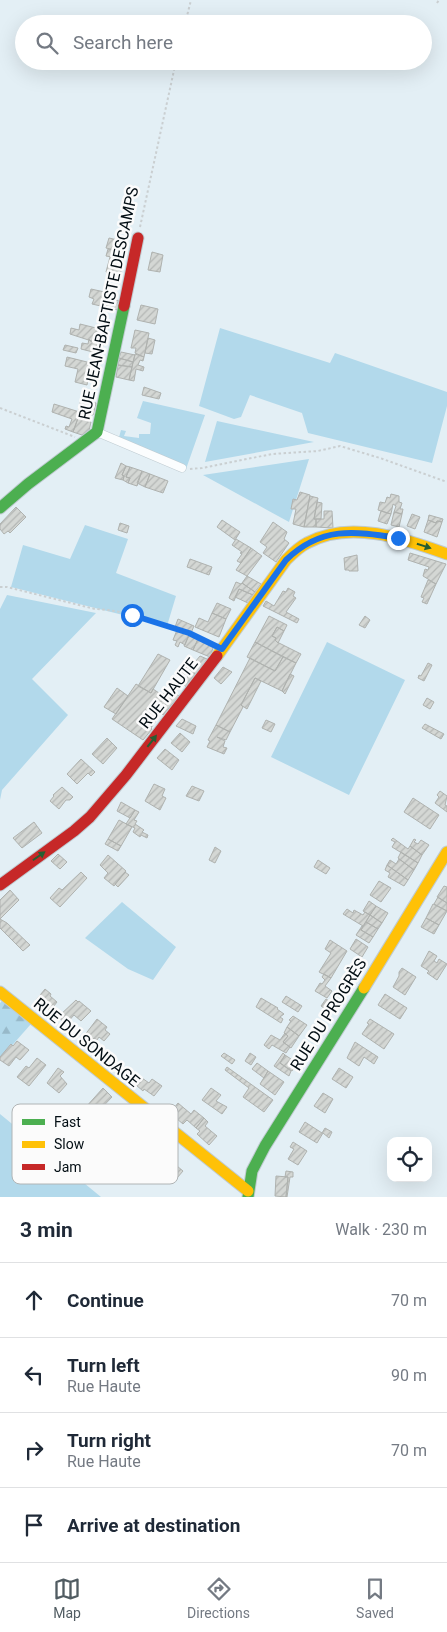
<!DOCTYPE html>
<meta charset="utf-8">
<style>
:root{--surface:#fff;--page:#f6f6f7;--text:#1f2937;--muted:#747a83;--line:#e0e1e3;--accent:#515c62}
body{margin:0;font-family:Roboto,sans-serif;background:var(--page);color:var(--text)}
.controls{position:absolute;right:15px;bottom:15px;display:grid;overflow:hidden;border-radius:10px;box-shadow:0 5px 20px #0002}
.controls button{width:45px;height:45px;display:grid;place-items:center;padding:0;border:0;border-bottom:1px solid var(--line);background:var(--surface);color:var(--text);font:25px sans-serif}
.stop{position:absolute;width:15px;height:15px;margin:-11px;border:4px solid #1a73e8;border-radius:50%;background:#fff}
.stop.end{background:#1a73e8;border-color:#fff;box-shadow:0 1px 5px #0008}
.list{margin:0;padding:0;list-style:none}
h2{display:flex;justify-content:space-between;align-items:center;height:65px;margin:0;padding:0 20px;font-size:21px}
h2 small{font-size:16px;font-weight:400;color:var(--muted)}
.list li{display:grid;grid-template-columns:32px 1fr auto;gap:15px;align-items:center;box-sizing:border-box;height:75px;padding:0 20px;border-top:1px solid var(--line)}
.list b{display:block;font-size:19px;white-space:nowrap}
.list p{margin:0;font-size:16px;white-space:nowrap;color:var(--muted)}
.list em{font-size:16px;font-style:normal;color:var(--muted)}
.icon{flex:none;width:28px;height:28px;fill:none;stroke:currentColor;stroke-width:2;stroke-linecap:round;stroke-linejoin:round}
.map{position:relative;flex:none;width:447px;height:1197px;overflow:hidden}
.search{position:absolute;background:var(--surface);box-shadow:0 5px 20px #0002;left:15px;right:15px;top:15px;height:55px;display:flex;align-items:center;gap:12px;box-sizing:border-box;padding:0 18px;border-radius:28px;color:var(--muted);font-size:19px}
.sheet{height:365px;background:var(--surface)}
nav{display:flex;justify-content:space-around;align-items:center;box-sizing:border-box;height:70px;border-top:1px solid var(--line);background:var(--surface);font-size:14px;color:var(--muted)}
nav a{display:grid;justify-items:center;gap:2px}
nav .on{color:var(--accent)}
.map>svg:first-child{display:block}
</style>
<div class="map">
<svg width="447" height="1197" viewBox="0 0 447 1197">
<defs>
<pattern id="forest-firs" width="22" height="20" patternUnits="userSpaceOnUse" patternTransform="scale(1.25)"><rect width="22" height="20" fill="#b2d9eb"/><path d="M5 1l3.5 6h-7zM16 11l3.5 6h-7z" fill="#97b9c9"/></pattern>
<pattern id="building-hatch" width="6" height="6" patternUnits="userSpaceOnUse" patternTransform="scale(1.25)"><rect width="6" height="6" fill="#d4d7d4"/><path d="M-1 1l2-2M0 6l6-6M5 7l2-2" fill="none" stroke="#b4b7b5"/></pattern>
</defs>
<rect width="100%" height="100%" fill="#e3eff5"/>
<path fill="#b2d9eb" d="M 220,328 L 330,363 L 335,353 L 447,392 L 447,406 L 432,463 L 308,433 L 302,413 L 250,395 L 241,417 L 234,419 L 199,406 Z
M 143,401 L 205,415 L 186,469 L 118,441 L 121,430 L 126,431 L 124,436 L 139,438 L 139,434 L 150,434 L 151,423 L 137,418 Z
M 217,421 L 314,442 L 205,462 Z
M 309,459 L 289,522 L 203,475 Z
M 85,525 L 128,539 L 116,573 L 176,596 L 167,626 L 11,587 L 23,545 L 70,559 Z
M 7,595 L 96,613 L 32,679 L 68,715 L 2,790 L 0,800 L 0,609 Z
M 327,642 L 405,680 L 349,795 L 271,757 Z
M 122,902 L 176,947 L 153,980 L 128,969 L 85,938 Z
M 0,1114 L 101,1197 L 0,1197 Z"/>
<path fill="url(#forest-firs)" d="M 2,1001 L 31,1024 L 0,1059 L 0,1003 Z"/>
<path fill="url(#building-hatch)" stroke="#afb2af" d="M 109,238 L 122,241 L 119,251 L 106,248 Z
M 108,249 L 119,251 L 118,258 L 106,256 Z
M 152,252 L 163,255 L 160,272 L 148,270 Z
M 110,257 L 123,261 L 120,275 L 106,272 Z
M 91,289 L 109,293 L 105,307 L 92,304 L 94,299 L 89,297 Z
M 107,298 L 120,301 L 118,310 L 105,307 Z
M 141,305 L 158,309 L 155,324 L 137,320 Z
M 80,324 L 108,331 L 104,345 L 70,334 L 71,328 L 79,330 Z
M 135,330 L 149,333 L 144,357 L 135,353 L 136,348 L 131,348 Z
M 148,338 L 155,340 L 152,354 L 145,353 Z
M 89,339 L 90,341 L 99,343 L 97,353 L 81,349 L 82,343 L 88,344 Z
M 65,345 L 78,348 L 76,353 L 63,350 Z
M 121,352 L 135,355 L 133,362 L 119,358 Z
M 135,354 L 144,357 L 143,361 L 140,360 L 138,365 L 144,367 L 143,371 L 136,369 L 134,381 L 129,380 Z
M 67,357 L 91,363 L 87,385 L 75,382 L 78,369 L 65,366 Z
M 119,358 L 133,362 L 132,367 L 118,365 Z
M 118,365 L 132,367 L 129,380 L 116,377 Z
M 144,387 L 161,393 L 159,399 L 142,395 Z
M 81,399 L 96,403 L 93,415 L 78,412 Z
M 54,404 L 86,414 L 85,420 L 78,418 L 73,432 L 65,429 L 66,426 L 69,427 L 72,419 L 52,412 Z
M 78,418 L 91,422 L 88,435 L 85,436 L 73,432 Z
M 121,463 L 126,466 L 122,475 L 124,476 L 123,480 L 115,478 Z
M 126,466 L 130,467 L 126,477 L 130,478 L 128,483 L 123,480 L 124,476 L 122,475 Z
M 130,467 L 142,471 L 137,486 L 128,483 L 130,478 L 126,477 Z
M 142,471 L 150,474 L 145,487 L 137,483 Z
M 150,474 L 168,481 L 163,493 L 145,487 Z
M 300,492 L 310,495 L 304,527 L 293,524 L 296,509 L 291,509 L 293,499 L 297,500 Z
M 391,494 L 399,496 L 399,502 L 402,503 L 400,509 L 403,509 L 402,514 L 394,512 L 396,506 L 393,504 L 391,514 L 378,510 L 380,502 L 385,503 L 387,497 L 390,498 Z
M 310,496 L 318,498 L 314,519 L 316,519 L 316,527 L 304,527 Z
M 317,502 L 322,503 L 321,519 L 314,519 Z
M 16,507 L 26,517 L 10,533 L 8,531 L 4,534 L 0,529 L 0,524 Z
M 324,511 L 332,511 L 333,528 L 316,527 L 316,519 L 324,519 Z
M 381,511 L 391,514 L 387,524 L 378,521 Z
M 394,512 L 402,514 L 399,527 L 391,525 Z
M 412,514 L 420,517 L 415,529 L 407,526 Z
M 429,515 L 443,519 L 442,522 L 437,521 L 436,523 L 428,520 Z
M 222,520 L 240,532 L 235,540 L 217,527 Z
M 428,520 L 436,523 L 437,521 L 442,522 L 437,537 L 424,532 Z
M 273,522 L 287,532 L 284,539 L 289,543 L 276,562 L 263,553 L 267,547 L 260,542 Z
M 120,523 L 129,526 L 127,533 L 118,530 Z
M 236,539 L 251,548 L 241,563 L 237,561 L 242,554 L 240,553 L 242,552 L 232,545 Z
M 251,548 L 262,556 L 247,576 L 236,570 Z
M 410,553 L 446,564 L 436,584 L 423,576 L 425,569 L 428,570 L 429,567 L 408,560 Z
M 357,555 L 358,571 L 349,571 L 349,570 L 345,570 L 344,558 Z
M 190,559 L 212,567 L 209,575 L 187,567 Z
M 247,576 L 261,584 L 255,592 L 242,583 Z
M 428,580 L 436,584 L 427,604 L 422,602 L 424,598 L 421,597 Z
M 236,582 L 241,584 L 242,583 L 255,592 L 253,595 L 239,589 L 234,601 L 229,598 Z
M 288,588 L 295,592 L 293,596 L 296,598 L 286,612 L 299,619 L 297,623 L 263,606 L 266,601 L 274,606 L 283,591 L 286,592 Z
M 239,589 L 253,595 L 248,603 L 235,597 Z
M 217,603 L 231,609 L 226,619 L 212,613 Z
M 212,613 L 226,619 L 219,637 L 195,627 L 199,618 L 208,622 Z
M 269,616 L 287,625 L 284,631 L 277,627 L 272,636 L 276,638 L 275,640 L 277,642 L 301,654 L 296,663 L 255,642 Z
M 365,616 L 370,620 L 365,628 L 359,625 Z
M 178,619 L 194,626 L 191,633 L 175,627 Z
M 277,627 L 284,631 L 278,643 L 275,640 L 276,638 L 272,636 Z
M 177,630 L 189,635 L 185,645 L 180,642 L 178,647 L 175,645 L 177,641 L 173,640 Z
M 189,635 L 198,639 L 193,650 L 184,646 Z
M 198,639 L 214,645 L 210,657 L 193,650 Z
M 255,642 L 283,657 L 275,671 L 247,657 Z
M 158,654 L 170,660 L 151,693 L 138,686 Z
M 200,656 L 207,659 L 196,675 L 190,668 Z
M 283,657 L 296,663 L 282,691 L 255,678 L 241,705 L 243,707 L 230,732 L 216,725 L 250,658 L 275,671 Z
M 188,659 L 194,663 L 190,668 L 188,675 L 180,673 Z
M 428,663 L 432,665 L 424,681 L 418,678 L 419,675 L 421,676 Z
M 223,667 L 232,672 L 221,684 L 214,678 Z
M 190,670 L 196,675 L 186,687 L 184,685 Z
M 290,674 L 294,676 L 285,694 L 282,691 Z
M 255,678 L 261,681 L 247,709 L 241,705 Z
M 136,684 L 151,693 L 153,689 L 162,695 L 166,691 L 174,692 L 179,696 L 163,715 L 161,713 L 151,728 L 152,729 L 143,740 L 112,719 Z
M 117,688 L 128,696 L 116,714 L 104,707 Z
M 427,698 L 434,702 L 430,709 L 423,705 Z
M 182,719 L 196,726 L 193,734 L 176,726 Z
M 266,720 L 275,724 L 271,732 L 262,728 Z
M 425,724 L 444,734 L 441,739 L 422,728 Z
M 216,725 L 230,732 L 226,740 L 217,737 L 225,741 L 223,747 L 227,748 L 224,754 L 207,747 L 210,741 L 208,740 Z
M 180,733 L 190,742 L 182,752 L 171,743 Z
M 107,738 L 117,748 L 103,764 L 92,754 Z
M 165,749 L 179,760 L 172,770 L 157,758 Z
M 81,759 L 95,772 L 91,776 L 88,773 L 77,784 L 67,774 Z
M 154,784 L 165,789 L 162,796 L 166,798 L 160,810 L 145,801 Z
M 192,786 L 204,791 L 199,801 L 186,796 Z
M 62,787 L 73,797 L 70,800 L 66,800 L 59,809 L 50,801 L 54,796 L 53,795 Z
M 440,791 L 447,796 L 445,805 L 447,806 L 447,812 L 435,803 L 439,797 L 437,795 Z
M 413,798 L 439,815 L 430,829 L 404,812 Z
M 121,802 L 135,810 L 130,818 L 117,811 Z
M 135,810 L 139,812 L 134,820 L 137,821 L 135,824 L 144,830 L 142,832 L 148,835 L 147,838 L 141,835 L 140,837 L 133,832 L 135,828 L 126,824 Z
M 119,820 L 132,827 L 121,846 L 108,839 Z
M 34,822 L 42,833 L 22,848 L 13,838 Z
M 393,838 L 408,849 L 410,846 L 422,855 L 418,863 L 392,847 L 395,842 L 391,840 Z
M 108,839 L 121,846 L 118,851 L 105,844 Z
M 414,839 L 416,840 L 414,842 L 418,844 L 421,840 L 429,845 L 422,855 L 410,846 Z
M 215,847 L 221,851 L 215,863 L 209,860 Z
M 401,852 L 418,863 L 414,870 L 398,858 Z
M 58,854 L 67,862 L 60,869 L 51,861 Z
M 108,855 L 126,871 L 114,886 L 104,878 L 108,873 L 100,865 Z
M 399,859 L 414,870 L 408,880 L 387,865 L 390,860 L 396,864 Z
M 318,860 L 330,868 L 326,874 L 314,867 Z
M 387,865 L 408,880 L 404,886 L 388,877 L 390,873 L 385,870 Z
M 81,872 L 87,878 L 60,907 L 50,898 L 59,888 L 62,890 Z
M 125,872 L 129,875 L 118,887 L 115,884 Z
M 379,881 L 391,888 L 381,902 L 370,895 Z
M 444,886 L 447,887 L 447,903 L 437,897 Z
M 10,890 L 19,900 L 0,919 L 0,900 Z
M 438,897 L 447,903 L 447,911 L 434,904 Z
M 369,901 L 376,906 L 370,915 L 363,911 Z
M 433,904 L 447,911 L 439,925 L 426,918 Z
M 376,906 L 388,913 L 382,923 L 370,915 Z
M 347,909 L 353,913 L 354,910 L 363,915 L 365,912 L 370,915 L 363,926 L 343,914 Z
M 370,915 L 382,923 L 378,929 L 366,922 Z
M 426,918 L 439,925 L 434,934 L 421,927 Z
M 0,919 L 7,923 L 30,945 L 23,951 L 0,928 Z
M 366,922 L 378,929 L 373,937 L 361,930 Z
M 362,926 L 363,926 L 361,930 L 373,937 L 369,943 L 356,935 Z
M 356,939 L 368,947 L 362,957 L 350,949 Z
M 330,940 L 347,951 L 331,978 L 319,972 L 331,953 L 325,949 Z
M 429,951 L 437,956 L 434,961 L 437,963 L 439,959 L 447,964 L 437,980 L 427,973 L 429,971 L 421,966 Z
M 402,968 L 416,977 L 405,995 L 393,987 L 399,976 L 399,972 Z
M 324,974 L 331,978 L 325,986 L 332,991 L 327,998 L 315,991 L 320,983 L 322,984 L 325,980 L 322,977 Z
M 45,989 L 51,994 L 50,996 L 57,1002 L 50,1011 L 36,1000 Z
M 385,994 L 407,1008 L 400,1019 L 378,1005 Z
M 286,996 L 302,1006 L 298,1012 L 282,1002 Z
M 261,998 L 278,1008 L 277,1009 L 284,1014 L 280,1017 L 283,1019 L 281,1023 L 256,1007 Z
M 326,999 L 335,1005 L 330,1012 L 321,1006 Z
M 76,1000 L 78,1002 L 79,1001 L 91,1011 L 81,1021 L 74,1015 L 66,1024 L 58,1017 Z
M 293,1016 L 307,1025 L 299,1036 L 287,1027 L 291,1021 L 289,1020 Z
M 97,1019 L 107,1027 L 105,1030 L 110,1034 L 104,1041 L 99,1037 L 97,1040 L 94,1038 L 89,1046 L 81,1040 Z
M 370,1019 L 394,1034 L 384,1049 L 362,1034 L 369,1024 L 367,1023 Z
M 287,1027 L 299,1036 L 291,1048 L 283,1042 L 288,1036 L 284,1033 Z
M 285,1033 L 288,1036 L 283,1042 L 290,1047 L 286,1053 L 272,1045 L 269,1049 L 264,1045 L 271,1035 L 280,1040 Z
M 17,1041 L 29,1050 L 20,1060 L 16,1057 L 9,1066 L 0,1060 L 0,1057 L 11,1044 L 13,1046 Z
M 355,1042 L 378,1057 L 374,1064 L 364,1057 L 359,1066 L 347,1058 Z
M 224,1053 L 235,1060 L 232,1064 L 221,1056 Z
M 250,1053 L 256,1057 L 251,1065 L 245,1061 Z
M 283,1053 L 285,1055 L 280,1063 L 291,1071 L 289,1076 L 274,1066 Z
M 285,1055 L 297,1063 L 292,1071 L 280,1063 Z
M 37,1058 L 46,1065 L 29,1086 L 17,1077 L 26,1066 L 29,1068 Z
M 257,1063 L 268,1071 L 264,1078 L 252,1069 Z
M 227,1067 L 273,1100 L 264,1112 L 243,1097 L 249,1088 L 225,1070 Z
M 58,1068 L 64,1072 L 60,1076 L 67,1084 L 59,1093 L 47,1083 Z
M 339,1068 L 353,1077 L 346,1088 L 332,1079 Z
M 268,1071 L 284,1082 L 275,1095 L 260,1084 Z
M 142,1078 L 149,1083 L 152,1079 L 162,1086 L 154,1096 L 144,1089 L 143,1091 L 136,1085 Z
M 103,1088 L 112,1097 L 93,1117 L 85,1108 Z
M 211,1088 L 221,1095 L 216,1101 L 227,1107 L 222,1114 L 202,1100 Z
M 323,1093 L 333,1099 L 325,1113 L 314,1106 Z
M 178,1103 L 191,1114 L 194,1110 L 204,1118 L 196,1128 L 187,1120 L 183,1124 L 170,1113 Z
M 204,1118 L 208,1122 L 205,1126 L 217,1136 L 209,1145 L 197,1134 L 200,1131 L 196,1128 Z
M 305,1122 L 322,1133 L 325,1128 L 332,1132 L 329,1138 L 323,1133 L 317,1143 L 299,1132 Z
M 293,1142 L 307,1151 L 298,1165 L 288,1159 L 294,1149 L 290,1147 Z
M 160,1145 L 174,1157 L 171,1161 L 183,1171 L 177,1178 L 159,1164 L 160,1162 L 152,1155 Z
M 286,1171 L 293,1172 L 293,1177 L 290,1177 L 287,1197 L 286,1197 L 288,1177 L 285,1177 Z
M 276,1176 L 288,1177 L 286,1197 L 275,1196 Z"/>
<g fill="none" stroke-linecap="round" stroke-linejoin="round">
<g stroke="#bfcbd1" stroke-width="9">
<path id="street" d="M 97,432 L 182,468"/>
</g>
<g stroke="#bfcbd1" stroke-width="13">
<path id="fast" d="M 0,508 L 28,484 L 97,432 L 124,306
M 248,1197 L 252,1171 L 265,1146 L 364,988"/>
</g>
<g stroke="#bfcbd1" stroke-width="13">
<path id="slow" d="M 217,656 L 286,560 C 292,554 299,547 307,543 C 350,519 405,539 447,554
M 364,988 L 447,852
M 0,992 L 248,1191"/>
</g>
<g stroke="#bfcbd1" stroke-width="13">
<path id="jam" d="M 124,306 L 138,238
M 0,885 L 74,831 L 90,817 L 126,775 L 217,656"/>
</g>
<path stroke="#cacfd1" stroke-width="2" stroke-dasharray="2.5 2.5" stroke-linecap="butt" d="M 437,3 L 439,0
M 185,24 L 191,0
M 140,227 L 176,61
M 0,408 L 75,437
M 190,469 L 202,468 L 272,454 L 318,451 L 340,446 L 380,458 L 447,482
M 0,587 L 7,587 L 95,609 C 136,611 178,628 213,645"/>
<use href="#street" stroke="#fbfdfe" stroke-width="8"/>
<use href="#fast" stroke="#4caf50" stroke-width="11"/>
<use href="#slow" stroke="#ffc107" stroke-width="11"/>
<use href="#jam" stroke="#c62828" stroke-width="11"/>
</g>
<defs><path id="oneway-solid" d="M-6-.8H1V-3.2L6.5 0L1 3.2V.8H-6Z" transform="scale(1.25)"/></defs>
<g fill="#275e32">
<use href="#oneway-solid" transform="translate(424 546) rotate(18)"/>
<use href="#oneway-solid" transform="translate(152 741) rotate(-52)"/>
<use href="#oneway-solid" transform="translate(39 856) rotate(-35)"/>
</g>
<g fill="none" stroke-linecap="round" stroke-linejoin="round">
<path stroke="#1a73e8" stroke-width="6" d="M 132,615 L 189,633 L 222,649 L 286,560 C 321,526 354,531 398,538"/>
</g>
<g text-anchor="middle" stroke-width="5" stroke-linejoin="round" paint-order="stroke">
<g font-size="16" fill="#020d13" stroke="#fbfbfb">
<text transform="translate(108 303) rotate(-78)" y="6">RUE JEAN-BAPTISTE DESCAMPS</text>
<text transform="translate(168 693) rotate(-52)" y="6">RUE HAUTE</text>
<text transform="translate(328 1014) rotate(-58)" y="6">RUE DU PROGRÈS</text>
<text transform="translate(87 1042) rotate(39)" y="6">RUE DU SONDAGE</text>
</g>
</g>
<rect x="12" y="1104" width="166" height="80" rx="8" fill="#fbfbfb" stroke="#b0b4b5" stroke-width="1"/>
<rect x="22" y="1119" width="23" height="6" fill="#4caf50"/>
<rect x="22" y="1141" width="23" height="7" fill="#ffc107"/>
<rect x="22" y="1164" width="23" height="6" fill="#c62828"/>
<g font-size="14" fill="#020d13">
<text x="54" y="1127">Fast</text>
<text x="54" y="1149">Slow</text>
<text x="54" y="1172">Jam</text>
</g>
</svg>
<div class="controls">
<button><svg class="icon" aria-label="locate" viewBox="0 0 24 24"><circle cx="12" cy="12" r="6"/><path d="M12 2v4M12 18v4M2 12h4M18 12h4"/></svg></button>
</div>
<div class="stop" style="left:132px;top:615px"></div>
<div class="stop end" style="left:398px;top:538px"></div>
<div class="search"><svg class="icon" aria-label="search" viewBox="0 0 24 24"><circle cx="10" cy="10" r="6"/><path d="M15 15l6 6"/></svg>Search here</div>
</div>
<section class="sheet">
<h2>3 min<small>Walk · 230 m</small></h2>
<ul class="list">
<li><svg class="icon" aria-label="ahead" viewBox="0 0 24 24"><path d="M12 20V5M6 11l6-6 6 6"/></svg><div><b>Continue</b></div><em>70 m</em></li>
<li><svg class="icon" aria-label="left" viewBox="0 0 24 24"><path d="M17 20v-9H6M10 6l-5 5 5 5"/></svg><div><b>Turn left</b><p>Rue Haute</p></div><em>90 m</em></li>
<li><svg class="icon" aria-label="right" viewBox="0 0 24 24"><path d="M7 20v-9h11M14 6l5 5-5 5"/></svg><div><b>Turn right</b><p>Rue Haute</p></div><em>70 m</em></li>
<li><svg class="icon" aria-label="arrive" viewBox="0 0 24 24"><path d="M6 21V4h12l-3 4 3 4H6"/></svg><div><b>Arrive at destination</b></div></li>
</ul>
</section>
<nav>
<a class="on"><svg class="icon" aria-label="map" viewBox="0 0 24 24"><path d="M3 6l6-2 6 2 6-2v14l-6 2-6-2-6 2zM9 4v14M15 6v14"/></svg>Map</a>
<a><svg class="icon" aria-label="directions" viewBox="0 0 24 24"><path d="M12 3l9 9-9 9-9-9zM9 14v-3h6M13 9l2 2-2 2"/></svg>Directions</a>
<a><svg class="icon" aria-label="saved" viewBox="0 0 24 24"><path d="M7 4h10v16l-5-4-5 4z"/></svg>Saved</a>
</nav>
